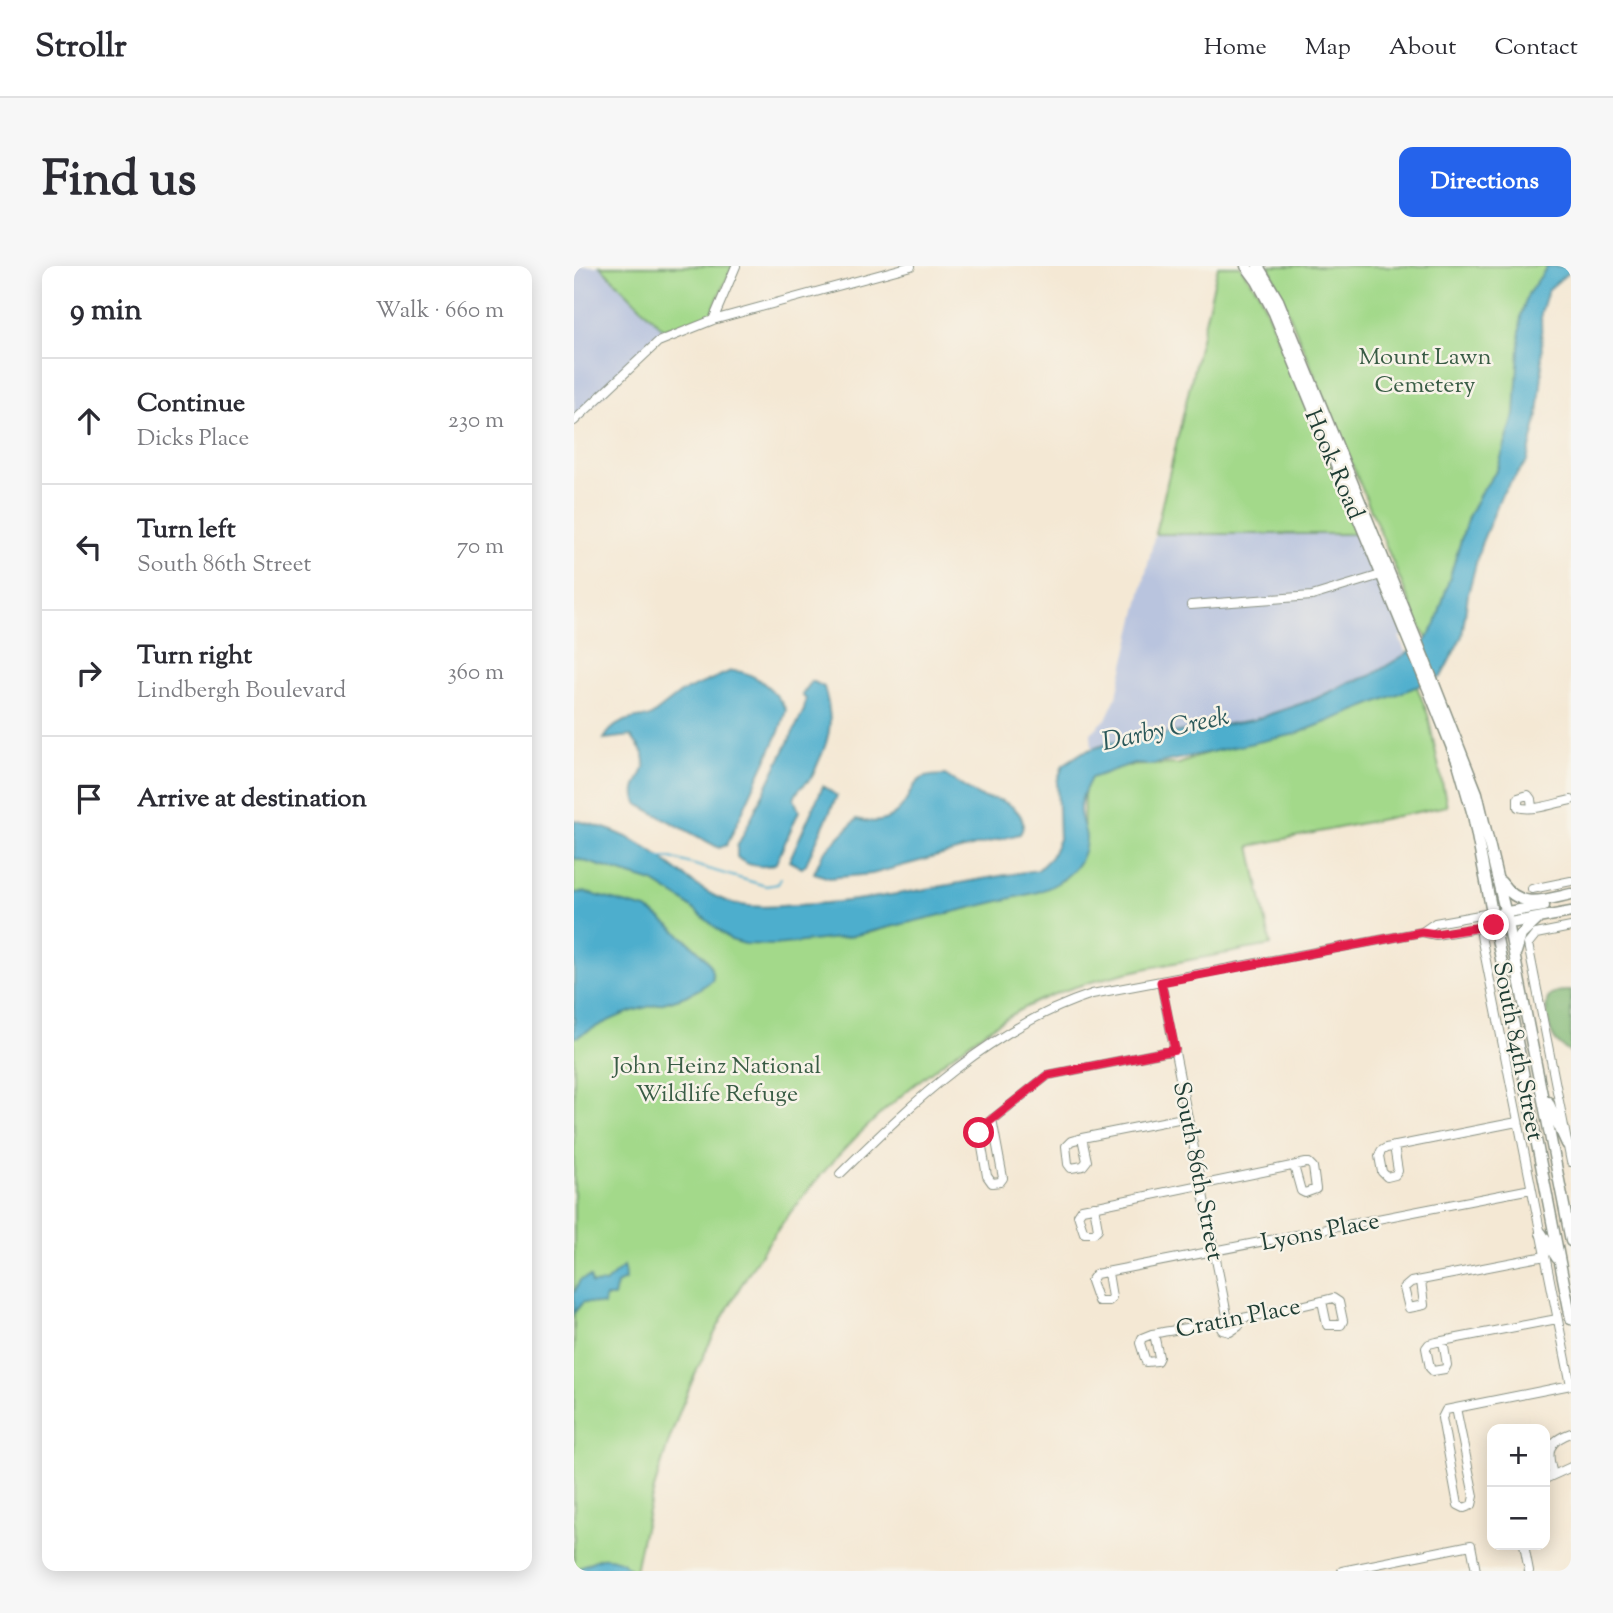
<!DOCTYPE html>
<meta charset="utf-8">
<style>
:root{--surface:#fff;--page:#f7f7f7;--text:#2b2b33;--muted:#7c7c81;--line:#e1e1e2;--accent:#2563eb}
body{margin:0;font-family:"Sorts Mill Goudy",serif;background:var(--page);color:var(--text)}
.controls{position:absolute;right:21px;bottom:21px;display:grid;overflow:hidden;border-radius:14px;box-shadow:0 4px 18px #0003}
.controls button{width:63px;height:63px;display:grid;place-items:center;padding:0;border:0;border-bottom:2px solid var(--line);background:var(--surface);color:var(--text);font:35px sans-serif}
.stop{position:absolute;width:21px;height:21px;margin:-16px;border:5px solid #e11d48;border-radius:50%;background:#fff}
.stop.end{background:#e11d48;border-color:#fff;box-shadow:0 2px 7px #0008}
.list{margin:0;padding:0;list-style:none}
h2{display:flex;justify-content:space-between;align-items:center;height:91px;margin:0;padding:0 28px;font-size:30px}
h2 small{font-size:23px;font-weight:400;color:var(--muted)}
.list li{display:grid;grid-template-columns:46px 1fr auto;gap:21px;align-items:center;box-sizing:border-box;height:126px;padding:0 28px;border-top:2px solid var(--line)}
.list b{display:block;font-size:26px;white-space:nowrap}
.list p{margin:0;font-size:23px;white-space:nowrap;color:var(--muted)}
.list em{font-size:23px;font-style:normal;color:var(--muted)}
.icon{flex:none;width:38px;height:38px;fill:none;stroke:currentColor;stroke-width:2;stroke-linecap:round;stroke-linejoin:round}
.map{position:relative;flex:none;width:997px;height:1305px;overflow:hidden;border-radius:14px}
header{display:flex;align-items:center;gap:42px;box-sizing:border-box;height:98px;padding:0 35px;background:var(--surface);border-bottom:2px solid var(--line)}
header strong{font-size:33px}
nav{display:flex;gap:38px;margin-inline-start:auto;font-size:24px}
.intro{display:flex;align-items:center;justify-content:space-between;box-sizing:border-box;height:168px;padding:0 42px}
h1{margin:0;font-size:49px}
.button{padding:18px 32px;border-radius:14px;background:var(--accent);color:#fff;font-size:24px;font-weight:700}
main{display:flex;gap:42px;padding:0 42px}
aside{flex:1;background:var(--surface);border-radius:14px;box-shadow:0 4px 18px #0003}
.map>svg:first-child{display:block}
</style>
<header>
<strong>Strollr</strong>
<nav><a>Home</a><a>Map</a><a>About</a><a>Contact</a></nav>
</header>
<div class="intro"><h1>Find us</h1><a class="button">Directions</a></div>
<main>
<aside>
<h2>9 min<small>Walk · 660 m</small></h2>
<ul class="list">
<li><svg class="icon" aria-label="ahead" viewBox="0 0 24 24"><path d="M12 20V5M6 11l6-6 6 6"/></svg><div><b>Continue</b><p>Dicks Place</p></div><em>230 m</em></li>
<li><svg class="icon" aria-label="left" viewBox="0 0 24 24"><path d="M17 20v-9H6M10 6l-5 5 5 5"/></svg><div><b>Turn left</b><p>South 86th Street</p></div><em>70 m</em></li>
<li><svg class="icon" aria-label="right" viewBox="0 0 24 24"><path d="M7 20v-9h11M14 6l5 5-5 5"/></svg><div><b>Turn right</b><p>Lindbergh Boulevard</p></div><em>360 m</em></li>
<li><svg class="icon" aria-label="arrive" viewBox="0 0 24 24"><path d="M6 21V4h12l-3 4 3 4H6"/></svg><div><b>Arrive at destination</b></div></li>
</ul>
</aside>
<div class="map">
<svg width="997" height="1305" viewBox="0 0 997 1305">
<rect width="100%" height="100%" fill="#f7f3e8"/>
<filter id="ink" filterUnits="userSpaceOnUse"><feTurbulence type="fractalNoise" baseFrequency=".0143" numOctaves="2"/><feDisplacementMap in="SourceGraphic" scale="14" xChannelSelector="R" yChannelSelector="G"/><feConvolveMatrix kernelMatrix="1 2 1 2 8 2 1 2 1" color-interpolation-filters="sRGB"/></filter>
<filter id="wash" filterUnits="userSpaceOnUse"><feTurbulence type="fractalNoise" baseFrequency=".00686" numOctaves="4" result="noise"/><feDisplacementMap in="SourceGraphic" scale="28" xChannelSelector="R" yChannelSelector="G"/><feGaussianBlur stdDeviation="1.57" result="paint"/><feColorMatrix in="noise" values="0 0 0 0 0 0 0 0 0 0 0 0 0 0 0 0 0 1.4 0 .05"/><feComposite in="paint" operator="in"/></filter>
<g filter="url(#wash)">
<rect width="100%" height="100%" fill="#f4e8d4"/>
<path fill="#b9c4de" d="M 0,0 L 26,0 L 89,63 L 31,128 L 0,159 Z
M 581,268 L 790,268 L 833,372 L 825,370 L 832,388 L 796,410 L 774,417 L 741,433 L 679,454 L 570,471 L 518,482 L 517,467 L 532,453 L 543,429 Z"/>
<path fill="#a3d98a" stroke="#618b5f" stroke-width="2" d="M 26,0 L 159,0 L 136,50 L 89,63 Z
M 644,0 L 666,0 L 685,26 L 785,268 L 581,268 Z
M 695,0 L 990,0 L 964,27 L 957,119 L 863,387 L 845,359 Z
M 842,418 L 854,449 L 873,540 L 676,580 L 697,679 C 621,694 536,704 466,734 C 430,750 399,774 368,797 C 200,922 99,1101 61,1305 L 0,1305 L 0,584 L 31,589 L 107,630 L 271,670 L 298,666 L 489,614 C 521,573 504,557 512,513 L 546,500 L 605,498 L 653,479 L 727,466 Z"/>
<path fill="#82b976" stroke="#507b55" stroke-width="2" d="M 997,725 L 997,787 C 991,783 984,779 980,772 C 975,763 968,738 976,730 C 981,724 990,725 997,725 Z"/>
<path fill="#4eaecd" stroke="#367680" stroke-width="2" d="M 974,0 L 997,0 L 997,4 L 974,24 L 967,47 L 968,108 L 964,149 L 953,195 L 928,228 L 907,278 L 894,328 L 888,370 L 867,411 L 722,468 L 576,499 L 557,498 L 517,512 C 512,522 506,533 506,544 C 506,553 511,562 512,571 C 512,600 488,618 464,626 L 274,671 L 201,679 L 171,678 L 157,674 L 108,634 L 79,616 L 0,592 L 0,554 C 25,560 47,566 69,580 C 99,598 124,627 158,637 C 179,643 201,640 222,639 C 304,636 383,615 464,604 L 477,591 L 485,573 L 483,516 L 489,499 L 509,486 L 536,477 L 679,454 L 741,433 L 774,417 L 796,410 L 832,388 L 851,375 L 861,360 L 894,251 L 906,228 L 923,204 L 941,148 L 947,49 L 954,28 Z
M 157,405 C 180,404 202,425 212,444 L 205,466 L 153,579 L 145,582 L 65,539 C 51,520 76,509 70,490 C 67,482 61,476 57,470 L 30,473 C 39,456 58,451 76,451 L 108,426 Z
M 238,415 L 250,421 C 259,452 258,468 244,497 C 242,501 240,509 237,512 C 230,520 224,521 220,533 L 225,545 L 202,597 C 191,603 172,600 163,591 L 163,581 L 230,444 L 232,433 L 228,429 Z
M 371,509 C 381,515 401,530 411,532 C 414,533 418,532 422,533 C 438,537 456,552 446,568 L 298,608 L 255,612 L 240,607 L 249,587 L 283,553 C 303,560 321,554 332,535 C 337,526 339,517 349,512 C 354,509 365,510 371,509 Z
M 249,520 L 263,530 L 232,598 L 228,602 L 215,595 Z
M 10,626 L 72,643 C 86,650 127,685 135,697 C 138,702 138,708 139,713 C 115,734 89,736 59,745 C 39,751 19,763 0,772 L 0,627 Z
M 50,1000 L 51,1014 L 43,1018 L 40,1031 L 31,1031 L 30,1039 L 9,1036 L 0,1047 L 0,1027 L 6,1014 L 16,1011 L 18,1018 L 31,1017 Z
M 26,1292 C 39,1291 49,1294 57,1305 L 3,1305 L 8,1300 Z"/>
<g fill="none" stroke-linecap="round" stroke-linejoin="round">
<path stroke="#4eaecd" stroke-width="2" d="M 83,592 L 97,592 L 192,620 L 204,618 L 207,612"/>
</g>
</g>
<g filter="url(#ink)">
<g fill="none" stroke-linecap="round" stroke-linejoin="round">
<g stroke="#8a9284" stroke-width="10">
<path id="minor" d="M 139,54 L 162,0
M 0,155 L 84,76 L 139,54 L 337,0
M 617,339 L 738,330 L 810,308
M 958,542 L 957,533 L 954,529 L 944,532 L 944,541 C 958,546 982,537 997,534
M 958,623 L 997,615
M 908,649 L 906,661 L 908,675 L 997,1119
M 997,661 L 962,668 L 954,678 L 997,896
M 848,666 L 861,657 L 911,648
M 587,716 L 654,1054
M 418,853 L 429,912 L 426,916 L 418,917 L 413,910 L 405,864 L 474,809 L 601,784
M 508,872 L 513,895 L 509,900 L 497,902 L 494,898 L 492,880 L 497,875 L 508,872 L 614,851
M 820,880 L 824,905 L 821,909 L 813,911 L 808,906 L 805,890 L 807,885 L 812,882 L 938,857 L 944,856
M 266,908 C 340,835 417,761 518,728 L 848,666 L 862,669 L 920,659
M 520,940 L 524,963 L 520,967 L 510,967 L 504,949 L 508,943 L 524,940 L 732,897 L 735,897 L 739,901 L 742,923 L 731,927 L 727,925 L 720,900
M 534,1007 L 538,1031 L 535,1035 L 524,1035 L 517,1015 L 522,1008 L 957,923
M 847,1015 L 850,1039 L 835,1042 L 830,1022 L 837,1016 L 971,990
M 644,1056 L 648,1064 L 656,1066 L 665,1060 L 665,1051
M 580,1068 L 585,1091 L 583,1095 L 572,1096 L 566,1077 L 568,1072 L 578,1068 C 638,1057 700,1048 759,1032 L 765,1036 L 769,1055 L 767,1059 L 753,1059 L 748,1035
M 869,1075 L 873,1099 L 871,1103 L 859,1105 L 856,1102 L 852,1082 L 855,1078 L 863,1076 L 983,1053
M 882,1142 L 900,1230 L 898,1239 L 890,1242 L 884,1239 L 868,1152 L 872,1144 L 997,1119
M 979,1208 C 972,1185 974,1175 997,1167
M 971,1213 L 997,1201
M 950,1279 L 955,1305
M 768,1305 L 897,1279 L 902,1305"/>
</g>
<g stroke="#8a9284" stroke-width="13">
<path id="major" d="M 672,0 L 683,15 L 700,47 L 858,432 L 884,497 L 899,549 L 997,1053
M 684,0 L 704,34 L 851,395 L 903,527 L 934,657 L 997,975
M 927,616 C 946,644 969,634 997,628
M 927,647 L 970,640
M 930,658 L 997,646
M 942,686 L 947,669 L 963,654
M 974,836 L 993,878
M 967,967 L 983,992"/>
</g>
<use href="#minor" stroke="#fff" stroke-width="8"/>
<use href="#major" stroke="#fff" stroke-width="10"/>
</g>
</g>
<g fill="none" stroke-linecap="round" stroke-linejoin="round" filter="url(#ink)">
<path stroke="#e11d48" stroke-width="9" d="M 405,867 L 407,862 L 474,809 L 601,784 L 587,716 L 848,666 L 862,668 L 920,659"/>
</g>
<g text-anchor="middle" stroke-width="5" stroke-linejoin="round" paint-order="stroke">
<g font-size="24" fill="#395c45" stroke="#f7f3e8">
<text x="851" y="98">Mount Lawn<tspan x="851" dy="28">Cemetery</tspan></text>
<text x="143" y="807">John Heinz National<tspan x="143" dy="28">Wildlife Refuge</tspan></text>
</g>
<g font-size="24" fill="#1f3d34" stroke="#f7f3e8">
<text transform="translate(761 198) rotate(67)" y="8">Hook Road</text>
<text transform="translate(945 785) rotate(79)" y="8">South 84th Street</text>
<text transform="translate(625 905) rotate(79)" y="8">South 86th Street</text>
<text transform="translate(746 965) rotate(-11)" y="8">Lyons Place</text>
<text transform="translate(664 1051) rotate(-11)" y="8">Cratin Place</text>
</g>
<g font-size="26" font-style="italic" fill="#2b595a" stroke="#f7f3e8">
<text transform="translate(591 462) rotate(-12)" y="9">Darby Creek</text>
</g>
</g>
</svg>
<div class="controls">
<button>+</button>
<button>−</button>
</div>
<div class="stop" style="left:405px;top:867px"></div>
<div class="stop end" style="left:920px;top:659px"></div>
</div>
</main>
